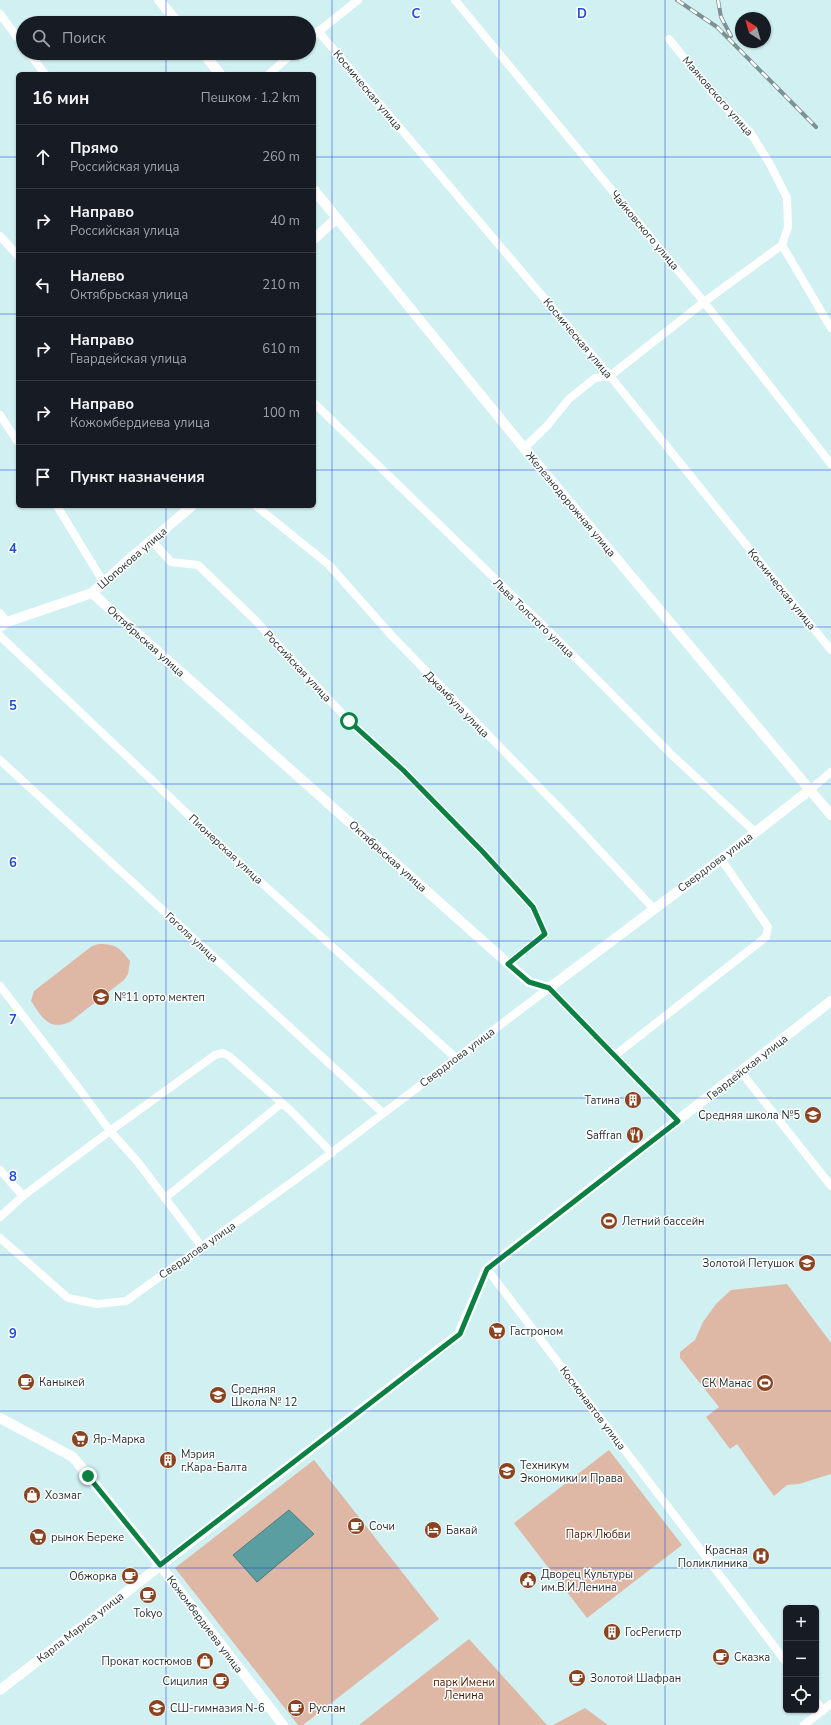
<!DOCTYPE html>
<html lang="ru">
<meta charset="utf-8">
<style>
:root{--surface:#171b24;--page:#20242c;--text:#f1f3f6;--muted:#9ea1a6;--line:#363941}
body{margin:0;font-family:"Nunito Sans",sans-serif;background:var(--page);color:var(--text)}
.controls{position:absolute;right:12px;bottom:12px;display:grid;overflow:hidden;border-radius:6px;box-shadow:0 1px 3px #0004}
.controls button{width:36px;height:36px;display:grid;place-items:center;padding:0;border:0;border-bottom:1px solid var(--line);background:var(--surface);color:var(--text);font:20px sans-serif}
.compass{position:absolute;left:735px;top:12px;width:36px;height:36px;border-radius:50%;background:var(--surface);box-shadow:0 1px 3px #0004;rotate:323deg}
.stop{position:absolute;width:12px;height:12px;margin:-9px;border:3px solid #0b8043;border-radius:50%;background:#fff}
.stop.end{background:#0b8043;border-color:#fff;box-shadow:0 1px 4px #0008}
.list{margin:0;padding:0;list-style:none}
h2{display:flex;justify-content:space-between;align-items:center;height:52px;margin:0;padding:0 16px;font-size:17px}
h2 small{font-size:13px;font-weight:400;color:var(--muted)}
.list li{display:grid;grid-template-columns:26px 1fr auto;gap:12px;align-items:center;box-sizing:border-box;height:64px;padding:0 16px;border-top:1px solid var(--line)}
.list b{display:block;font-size:15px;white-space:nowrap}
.list p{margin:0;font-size:13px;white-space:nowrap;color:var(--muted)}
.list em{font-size:13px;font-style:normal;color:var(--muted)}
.icon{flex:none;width:22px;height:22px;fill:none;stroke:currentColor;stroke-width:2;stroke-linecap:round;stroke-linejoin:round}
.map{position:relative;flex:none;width:831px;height:1725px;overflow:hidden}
.search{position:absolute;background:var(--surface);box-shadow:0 1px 3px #0004;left:16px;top:16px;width:300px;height:44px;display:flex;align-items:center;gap:10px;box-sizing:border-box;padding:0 14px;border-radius:22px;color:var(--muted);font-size:15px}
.panel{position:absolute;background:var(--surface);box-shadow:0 1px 3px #0004;left:16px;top:72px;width:300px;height:436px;border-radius:6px}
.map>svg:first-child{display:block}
</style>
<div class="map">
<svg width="831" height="1725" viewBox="0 0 831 1725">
<rect width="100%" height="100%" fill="#d0f0f2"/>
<path fill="#dfb7a5" d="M 99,944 C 116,944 120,948 130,961 L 128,974 L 124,980 L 70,1022 C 48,1031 42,1017 31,1001 L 34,991 L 92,946 Z
M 787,1284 L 831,1343 L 831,1474 L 799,1484 L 787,1485 L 774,1496 L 737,1444 L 730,1449 L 706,1417 L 719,1407 L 680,1358 L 680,1352 L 695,1340 L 703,1322 L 716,1304 L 731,1290 Z
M 609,1450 L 682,1545 L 587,1618 L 514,1523 Z
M 314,1460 L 439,1619 L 303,1725 L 298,1725 L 175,1568 Z
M 469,1639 L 547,1725 L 359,1725 Z
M 585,1708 L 608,1725 L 553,1725 Z"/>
<path fill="#5a9ea2" stroke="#487c7f" d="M 289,1510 L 314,1534 L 257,1582 L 233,1555 Z"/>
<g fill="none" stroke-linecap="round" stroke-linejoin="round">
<path stroke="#fff" stroke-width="8" d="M 455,0 L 704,302 L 831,464
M 0,14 L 23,45
M 318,31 L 610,376 L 831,650
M 309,39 L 358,0
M 669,39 L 715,96 L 750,132 L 770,164 L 787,198 L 788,227 L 782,245 L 831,328
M 29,53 L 45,74
M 269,74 L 293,53
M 0,236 L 18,256
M 314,403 L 554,636 L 673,756 L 755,832
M 0,415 L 18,442
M 524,448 L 547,426 L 569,399 L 595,378 L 610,376 L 704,302 L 782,245
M 57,506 L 104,583
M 256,506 L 329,565 L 392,636 L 574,823 L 653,908
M 152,541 L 171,562 L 198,565 L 254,619 L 349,721 L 403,770 L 482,851 L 533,907 L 545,934 L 508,964
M 0,613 L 7,622
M 0,636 L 235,859 L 456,1058
M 0,760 L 383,1113
M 811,789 L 831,772
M 0,986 L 80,1090 L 110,1131 L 23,1196 L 0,1217
M 614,1056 L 766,937 L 768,927 L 721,859
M 741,1072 L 831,1186
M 0,1170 L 23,1196
M 165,1198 L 282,1103
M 0,1238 L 68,1298 L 97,1304 L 126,1301 L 306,1172 L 549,988 L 678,1121
M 202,1247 L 137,1161 L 110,1131 L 215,1055 L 223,1053 L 229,1056 L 290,1110 L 332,1153
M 487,1269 L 786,1662
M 816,1701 L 823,1711
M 804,1725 L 831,1704"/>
<path stroke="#fff" stroke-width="10" d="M 159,0 L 178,23
M 203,53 L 220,74
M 314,190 L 524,448 L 831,815
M 314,239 L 337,218
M 92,593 L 529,982 L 549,988 L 721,859 L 811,789
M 0,627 L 7,622 L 92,593 L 134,555 L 192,506
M 0,1418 L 73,1457 L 160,1565 L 283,1725
M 0,1690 L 459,1334 L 487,1269 L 831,1001"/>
<g stroke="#7b9193" stroke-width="4">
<path id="rail" d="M 677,0 L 717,27 L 816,127
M 718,0 L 721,17 L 731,36"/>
</g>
<use href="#rail" stroke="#fff" stroke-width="2.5" stroke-dasharray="8" stroke-linecap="butt"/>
</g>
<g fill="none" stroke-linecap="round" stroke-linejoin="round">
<path stroke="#0b8043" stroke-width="5" d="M 88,1476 L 160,1565 L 460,1334 L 487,1269 L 678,1121 L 549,988 L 529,982 L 508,964 L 545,934 L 533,907 L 482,851 L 403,770 L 349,721"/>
</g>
<path fill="none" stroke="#1d4ed8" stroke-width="1" stroke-opacity="0.55" d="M 166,0 L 166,23M 332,0 L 332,1725M 499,0 L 499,1725M 665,0 L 665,1725M 166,53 L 166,74M 0,157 L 18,157M 314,157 L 831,157M 0,314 L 18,314M 314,314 L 831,314M 0,470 L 18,470M 314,470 L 831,470M 166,506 L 166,1725M 0,627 L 831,627M 0,784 L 831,784M 0,941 L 831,941M 0,1098 L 831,1098M 0,1255 L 831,1255M 0,1411 L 831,1411M 0,1568 L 831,1568"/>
<defs>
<g id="school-disc" transform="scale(0.9)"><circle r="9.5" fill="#8a4320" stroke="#fff"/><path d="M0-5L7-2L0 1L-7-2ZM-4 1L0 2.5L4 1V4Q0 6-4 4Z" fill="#fff"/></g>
<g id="building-disc" transform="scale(0.9)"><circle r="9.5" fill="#8a4320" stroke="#fff"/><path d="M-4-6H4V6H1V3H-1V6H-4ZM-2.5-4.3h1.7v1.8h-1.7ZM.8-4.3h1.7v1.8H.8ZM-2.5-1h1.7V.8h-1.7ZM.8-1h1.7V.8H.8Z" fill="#fff"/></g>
<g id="restaurant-disc" transform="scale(0.9)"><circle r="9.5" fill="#8a4320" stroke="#fff"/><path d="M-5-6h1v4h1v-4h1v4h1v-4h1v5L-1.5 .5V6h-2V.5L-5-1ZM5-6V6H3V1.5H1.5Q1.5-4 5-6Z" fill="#fff"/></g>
<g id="stadium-disc" transform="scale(0.9)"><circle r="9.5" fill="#8a4320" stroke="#fff"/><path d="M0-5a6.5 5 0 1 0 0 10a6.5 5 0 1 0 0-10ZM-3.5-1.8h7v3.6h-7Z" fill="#fff"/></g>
<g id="supermarket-disc" transform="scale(0.9)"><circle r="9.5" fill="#8a4320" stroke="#fff"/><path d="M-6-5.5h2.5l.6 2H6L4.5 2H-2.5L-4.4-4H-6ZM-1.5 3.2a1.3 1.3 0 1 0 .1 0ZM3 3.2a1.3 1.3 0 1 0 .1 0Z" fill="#fff"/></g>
<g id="cafe-disc" transform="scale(0.9)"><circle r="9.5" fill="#8a4320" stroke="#fff"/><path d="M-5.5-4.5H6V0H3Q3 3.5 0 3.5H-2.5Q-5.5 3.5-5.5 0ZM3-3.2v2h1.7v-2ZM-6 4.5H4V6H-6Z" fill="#fff"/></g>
<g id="shop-disc" transform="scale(0.9)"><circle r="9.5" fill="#8a4320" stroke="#fff"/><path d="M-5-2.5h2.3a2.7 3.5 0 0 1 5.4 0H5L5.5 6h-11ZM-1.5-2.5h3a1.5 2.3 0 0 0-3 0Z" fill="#fff"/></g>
<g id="hotel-disc" transform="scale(0.9)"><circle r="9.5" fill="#8a4320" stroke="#fff"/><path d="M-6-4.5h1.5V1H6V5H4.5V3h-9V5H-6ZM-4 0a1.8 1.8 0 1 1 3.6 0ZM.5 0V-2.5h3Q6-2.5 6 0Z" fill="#fff"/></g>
<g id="hospital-disc" transform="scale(0.9)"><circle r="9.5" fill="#8a4320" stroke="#fff"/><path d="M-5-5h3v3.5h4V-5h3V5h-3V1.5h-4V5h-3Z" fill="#fff"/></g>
<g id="civic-disc" transform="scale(0.9)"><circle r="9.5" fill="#8a4320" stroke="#fff"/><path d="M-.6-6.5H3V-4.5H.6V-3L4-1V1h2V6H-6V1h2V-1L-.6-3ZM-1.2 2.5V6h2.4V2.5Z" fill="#fff"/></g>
</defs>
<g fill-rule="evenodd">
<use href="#school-disc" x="101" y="997"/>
<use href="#building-disc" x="633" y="1100"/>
<use href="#school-disc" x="813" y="1115"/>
<use href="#restaurant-disc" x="635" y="1135"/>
<use href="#stadium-disc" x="609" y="1221"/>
<use href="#school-disc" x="807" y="1263"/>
<use href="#supermarket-disc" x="497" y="1331"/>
<use href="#cafe-disc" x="26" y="1382"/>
<use href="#stadium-disc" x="765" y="1383"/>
<use href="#school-disc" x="218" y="1395"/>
<use href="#supermarket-disc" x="80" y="1439"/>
<use href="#building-disc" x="168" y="1460"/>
<use href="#school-disc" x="507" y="1471"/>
<use href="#shop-disc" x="32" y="1495"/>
<use href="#cafe-disc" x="356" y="1526"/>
<use href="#hotel-disc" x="433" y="1530"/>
<use href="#supermarket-disc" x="38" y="1537"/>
<use href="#hospital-disc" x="761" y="1556"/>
<use href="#cafe-disc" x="130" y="1576"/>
<use href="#civic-disc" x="528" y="1580"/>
<use href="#cafe-disc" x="148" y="1595"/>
<use href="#building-disc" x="612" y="1632"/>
<use href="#cafe-disc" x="721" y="1657"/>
<use href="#shop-disc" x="205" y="1661"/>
<use href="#cafe-disc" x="577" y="1678"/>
<use href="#cafe-disc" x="221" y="1681"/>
<use href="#school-disc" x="157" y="1708"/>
<use href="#cafe-disc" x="296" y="1708"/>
</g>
<g text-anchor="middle" stroke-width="3" stroke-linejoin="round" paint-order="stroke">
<g font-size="11" fill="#1f2b2c" stroke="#fff">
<text transform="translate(368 90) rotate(50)" y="4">Космическая улица</text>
<text transform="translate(718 96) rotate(49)" y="4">Маяковского улица</text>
<text transform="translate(645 230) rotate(50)" y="4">Чайковского улица</text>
<text transform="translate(578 338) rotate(50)" y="4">Космическая улица</text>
<text transform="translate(571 504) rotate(50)" y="4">Железнодорожная улица</text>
<text transform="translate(132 558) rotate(-41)" y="4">Шопокова улица</text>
<text transform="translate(782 589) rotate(51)" y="4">Космическая улица</text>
<text transform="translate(534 618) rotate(44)" y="4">Льва Толстого улица</text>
<text transform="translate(146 641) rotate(42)" y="4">Октябрьская улица</text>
<text transform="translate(298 666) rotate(47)" y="4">Российская улица</text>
<text transform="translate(457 704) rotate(46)" y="4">Джамбула улица</text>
<text transform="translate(226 849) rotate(43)" y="4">Пионерская улица</text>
<text transform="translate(388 856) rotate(42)" y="4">Октябрьская улица</text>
<text transform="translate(715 862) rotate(-37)" y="4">Свердлова улица</text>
<text transform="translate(192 937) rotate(43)" y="4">Гоголя улица</text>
<text transform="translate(457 1057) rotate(-37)" y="4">Свердлова улица</text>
<text transform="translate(747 1067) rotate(-38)" y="4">Гвардейская улица</text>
<text transform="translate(197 1250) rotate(-35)" y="4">Свердлова улица</text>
<text transform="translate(593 1408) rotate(53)" y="4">Космонавтов улица</text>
<text transform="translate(205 1624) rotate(53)" y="4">Кожомбердиева улица</text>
<text transform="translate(80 1627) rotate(-38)" y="4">Карла Маркса улица</text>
</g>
<g font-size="11" fill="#1f2b2c" stroke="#fff" text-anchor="start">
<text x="114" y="1001">№11 орто мектеп</text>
<text x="620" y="1104" text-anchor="end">Татина</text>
<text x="800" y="1119" text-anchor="end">Средняя школа №5</text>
<text x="622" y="1139" text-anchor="end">Saffran</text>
<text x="622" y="1225">Летний бассейн</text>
<text x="794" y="1267" text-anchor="end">Золотой Петушок</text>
<text x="510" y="1335">Гастроном</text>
<text x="39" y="1386">Каныкей</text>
<text x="752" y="1387" text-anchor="end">СК Манас</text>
<text x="231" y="1393">Средняя<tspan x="231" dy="13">Школа № 12</tspan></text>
<text x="93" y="1443">Яр-Марка</text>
<text x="181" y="1458">Мэрия<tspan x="181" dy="13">г.Кара-Балта</tspan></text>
<text x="520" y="1469">Техникум<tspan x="520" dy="13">Экономики и Права</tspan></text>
<text x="45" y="1499">Хозмаг</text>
<text x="369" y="1530">Сочи</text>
<text x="446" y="1534">Бакай</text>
<text x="51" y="1541">рынок Береке</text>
<text x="748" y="1554" text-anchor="end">Красная<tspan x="748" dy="13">Поликлиника</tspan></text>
<text x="541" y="1578">Дворец Культуры<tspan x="541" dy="13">им.В.И.Ленина</tspan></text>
<text x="117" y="1580" text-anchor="end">Обжорка</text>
<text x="148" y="1617" text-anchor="middle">Tokyo</text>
<text x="625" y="1636">ГосРегистр</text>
<text x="734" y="1661">Сказка</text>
<text x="192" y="1665" text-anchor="end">Прокат костюмов</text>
<text x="590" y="1682">Золотой Шафран</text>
<text x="208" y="1685" text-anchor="end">Сицилия</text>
<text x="170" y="1712">СШ-гимназия N-6</text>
<text x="309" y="1712">Руслан</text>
</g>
<g font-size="11" fill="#491a02" stroke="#fff">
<text x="598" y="1538">Парк Любви</text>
<text x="464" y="1686">парк Имени<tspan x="464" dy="13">Ленина</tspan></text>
</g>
</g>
<g font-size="13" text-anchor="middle" font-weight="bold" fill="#1d4ed8" stroke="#fff" stroke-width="3" stroke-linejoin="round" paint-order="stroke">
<text x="416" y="18">C</text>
<text x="582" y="18">D</text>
<text x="13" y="553">4</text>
<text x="13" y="710">5</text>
<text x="13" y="867">6</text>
<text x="13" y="1024">7</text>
<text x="13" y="1181">8</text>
<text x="13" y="1338">9</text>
</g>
</svg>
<div class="controls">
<button>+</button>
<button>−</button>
<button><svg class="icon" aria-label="locate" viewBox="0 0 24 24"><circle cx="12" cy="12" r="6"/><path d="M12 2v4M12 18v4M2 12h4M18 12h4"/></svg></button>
</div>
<svg class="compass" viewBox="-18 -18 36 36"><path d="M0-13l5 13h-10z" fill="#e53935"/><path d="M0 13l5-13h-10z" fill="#9ea1a6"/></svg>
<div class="stop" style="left:349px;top:721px"></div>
<div class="stop end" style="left:88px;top:1476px"></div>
<div class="search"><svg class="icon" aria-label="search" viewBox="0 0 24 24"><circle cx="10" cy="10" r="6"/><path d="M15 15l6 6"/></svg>Поиск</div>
<section class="panel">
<h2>16 мин<small>Пешком · 1.2 km</small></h2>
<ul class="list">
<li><svg class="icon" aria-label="ahead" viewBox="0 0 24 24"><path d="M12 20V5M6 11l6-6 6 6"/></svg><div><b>Прямо</b><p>Российская улица</p></div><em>260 m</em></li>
<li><svg class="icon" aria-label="right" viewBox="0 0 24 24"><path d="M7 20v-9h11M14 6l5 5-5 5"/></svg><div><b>Направо</b><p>Российская улица</p></div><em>40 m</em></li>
<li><svg class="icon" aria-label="left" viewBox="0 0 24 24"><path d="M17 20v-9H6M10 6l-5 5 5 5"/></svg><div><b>Налево</b><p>Октябрьская улица</p></div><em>210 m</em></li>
<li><svg class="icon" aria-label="right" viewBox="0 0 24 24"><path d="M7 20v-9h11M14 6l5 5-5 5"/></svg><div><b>Направо</b><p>Гвардейская улица</p></div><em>610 m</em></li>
<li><svg class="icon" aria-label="right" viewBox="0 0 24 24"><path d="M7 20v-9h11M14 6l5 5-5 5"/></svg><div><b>Направо</b><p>Кожомбердиева улица</p></div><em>100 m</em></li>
<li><svg class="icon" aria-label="arrive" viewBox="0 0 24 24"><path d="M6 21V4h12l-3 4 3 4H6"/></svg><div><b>Пункт назначения</b></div></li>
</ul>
</section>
</div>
